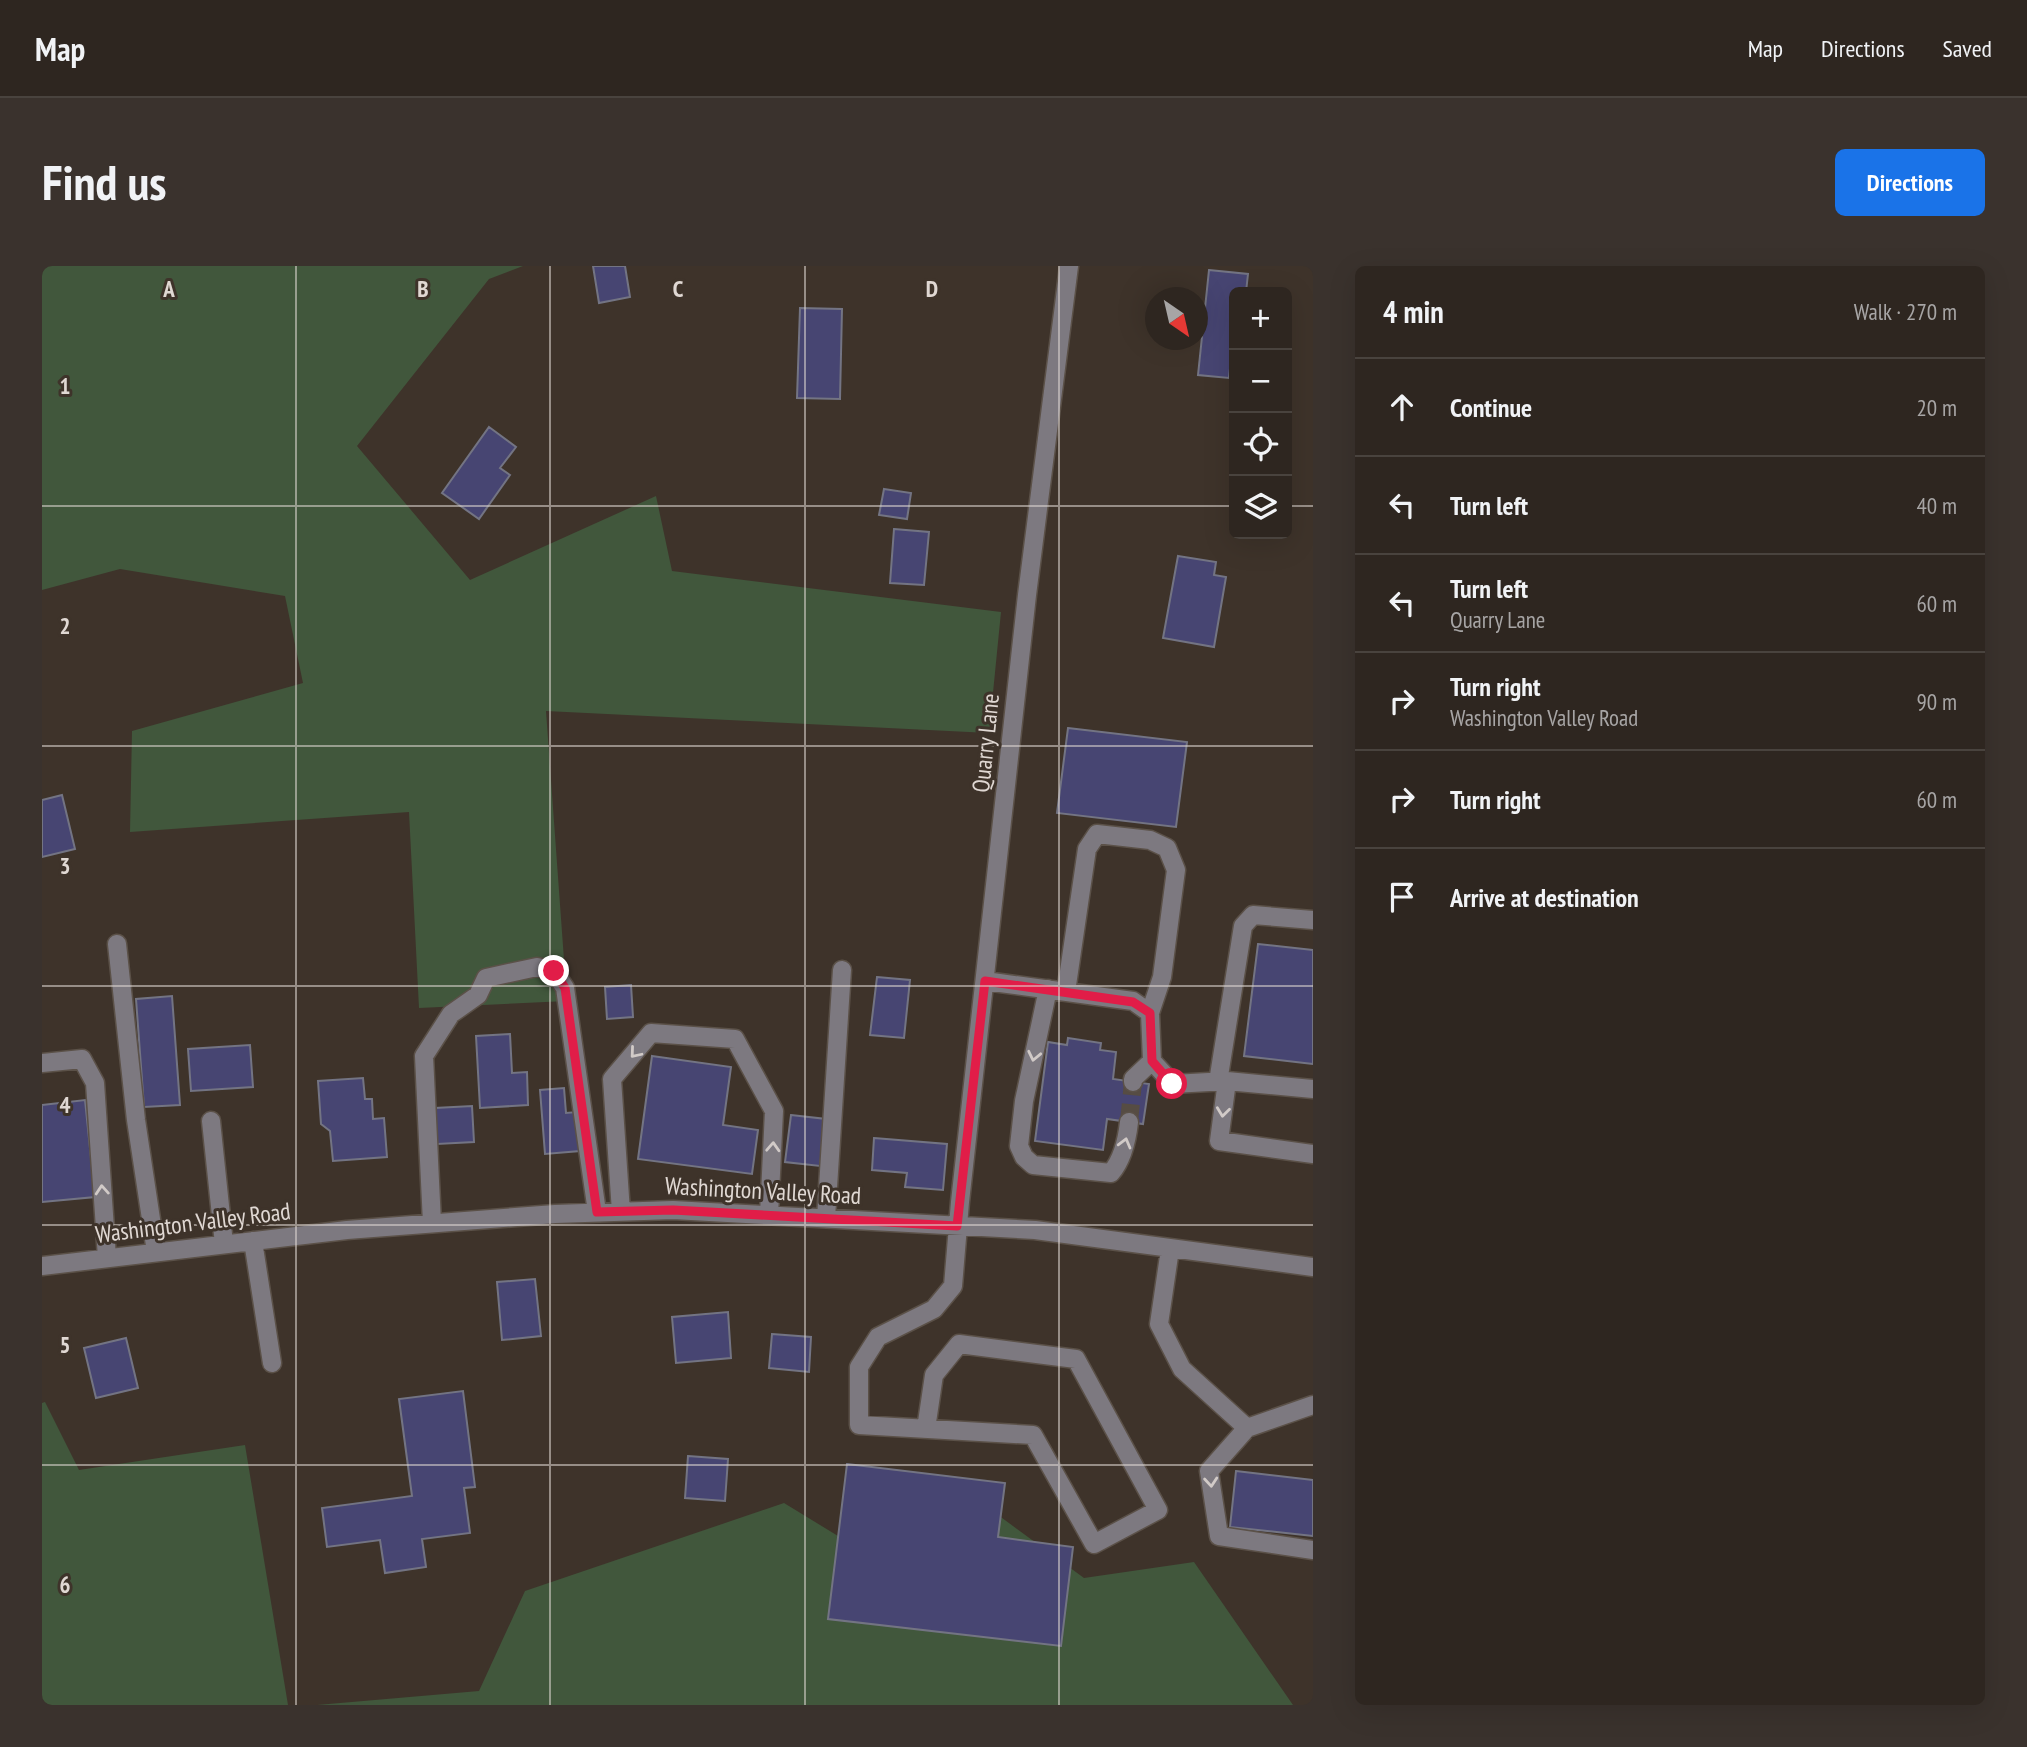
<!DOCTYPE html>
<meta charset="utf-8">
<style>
:root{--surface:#2e2620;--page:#3a322d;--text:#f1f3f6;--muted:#a7a5a5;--line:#49433e;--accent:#1a73e8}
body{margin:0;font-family:"PT Sans Narrow",sans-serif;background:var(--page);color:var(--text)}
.controls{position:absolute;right:21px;top:21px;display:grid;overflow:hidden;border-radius:10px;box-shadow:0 7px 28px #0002}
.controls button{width:63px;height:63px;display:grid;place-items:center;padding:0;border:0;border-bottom:2px solid var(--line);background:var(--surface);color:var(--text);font:35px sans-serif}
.compass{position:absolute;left:1103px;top:21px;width:63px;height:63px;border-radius:50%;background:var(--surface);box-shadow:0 7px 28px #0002;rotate:146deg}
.stop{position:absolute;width:21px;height:21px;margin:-16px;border:5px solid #e11d48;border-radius:50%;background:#fff}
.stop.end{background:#e11d48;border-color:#fff;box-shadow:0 2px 7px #0008}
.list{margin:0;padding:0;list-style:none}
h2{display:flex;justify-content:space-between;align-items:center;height:91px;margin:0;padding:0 28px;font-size:30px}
h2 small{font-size:23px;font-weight:400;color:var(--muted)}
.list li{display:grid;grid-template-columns:46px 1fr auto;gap:21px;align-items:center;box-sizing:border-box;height:98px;padding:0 28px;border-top:2px solid var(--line)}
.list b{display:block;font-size:26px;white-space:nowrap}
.list p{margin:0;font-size:23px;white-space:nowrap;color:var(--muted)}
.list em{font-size:23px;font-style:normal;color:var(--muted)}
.icon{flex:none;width:38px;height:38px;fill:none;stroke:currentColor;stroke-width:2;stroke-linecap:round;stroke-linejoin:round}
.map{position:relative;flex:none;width:1271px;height:1439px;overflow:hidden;border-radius:10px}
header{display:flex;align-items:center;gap:42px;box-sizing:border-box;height:98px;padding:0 35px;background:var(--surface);border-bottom:2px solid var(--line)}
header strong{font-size:33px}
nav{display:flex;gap:38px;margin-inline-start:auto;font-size:24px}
.intro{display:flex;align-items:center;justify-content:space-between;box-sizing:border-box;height:168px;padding:0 42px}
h1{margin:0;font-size:49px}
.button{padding:18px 32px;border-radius:10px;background:var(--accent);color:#fff;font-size:24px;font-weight:700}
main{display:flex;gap:42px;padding:0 42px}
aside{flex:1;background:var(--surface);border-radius:10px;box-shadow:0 7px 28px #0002}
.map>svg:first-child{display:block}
</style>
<header>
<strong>Map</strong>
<nav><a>Map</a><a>Directions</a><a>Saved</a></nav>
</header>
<div class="intro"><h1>Find us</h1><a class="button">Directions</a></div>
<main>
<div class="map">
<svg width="1271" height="1439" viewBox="0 0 1271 1439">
<rect width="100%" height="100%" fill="#3e332a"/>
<path fill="#41573c" d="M 0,0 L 481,0 L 447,13 L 315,180 L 428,314 L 614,230 L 630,305 L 959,346 L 947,467 L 504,445 L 525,735 L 377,742 L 367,546 L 88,566 L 90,465 L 261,417 L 243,330 L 78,303 L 0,324 Z
M 3,1136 L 37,1204 L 203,1179 L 246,1439 L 0,1439 L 0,1137 Z
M 742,1237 L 891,1328 L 956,1249 L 1042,1312 L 1152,1296 L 1251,1439 L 275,1439 L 437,1425 L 483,1325 Z"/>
<path fill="#474572" stroke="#737483" stroke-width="2" d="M 551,0 L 583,0 L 588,31 L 557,37 Z
M 1167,4 L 1206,8 L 1204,26 L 1192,26 L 1192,84 L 1190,83 L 1187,112 L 1156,109 Z
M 758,42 L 800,43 L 798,133 L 755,132 Z
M 447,161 L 474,181 L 458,202 L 468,209 L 437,253 L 400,227 Z
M 842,223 L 869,227 L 865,253 L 837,249 Z
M 852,263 L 887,266 L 882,319 L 848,317 Z
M 1136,290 L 1174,296 L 1172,309 L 1184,311 L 1172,381 L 1121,372 Z
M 1026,462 L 1145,476 L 1134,561 L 1015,547 Z
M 20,529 L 33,583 L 0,591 L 0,534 Z
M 1216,678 L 1271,684 L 1271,798 L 1202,790 Z
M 835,711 L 868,714 L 862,772 L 828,769 Z
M 589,719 L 591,751 L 565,753 L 563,721 Z
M 130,730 L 138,839 L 102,841 L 94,733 Z
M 468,768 L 470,807 L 485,806 L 486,839 L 438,842 L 434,770 Z
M 1026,772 L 1059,777 L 1058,784 L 1074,786 L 1071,813 L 1107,818 L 1101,858 L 1065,853 L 1061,884 L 993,875 L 1006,776 L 1025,779 Z
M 208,779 L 211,821 L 149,825 L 146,783 Z
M 610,790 L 689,801 L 681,859 L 716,864 L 710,908 L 596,893 Z
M 321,812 L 323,833 L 330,833 L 331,853 L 342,852 L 345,891 L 291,895 L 288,865 L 279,858 L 276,815 Z
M 522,822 L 524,847 L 535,846 L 538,885 L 503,888 L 498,824 Z
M 43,834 L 53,931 L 0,936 L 0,839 Z
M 430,840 L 432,876 L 395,878 L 393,842 Z
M 749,849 L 784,853 L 778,900 L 743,896 Z
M 832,872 L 905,878 L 901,924 L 863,921 L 865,907 L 830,904 Z
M 493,1013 L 499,1070 L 460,1074 L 455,1016 Z
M 686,1046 L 689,1092 L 634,1097 L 630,1051 Z
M 730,1068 L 769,1071 L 767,1106 L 727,1102 Z
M 84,1072 L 96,1122 L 54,1132 L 42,1082 Z
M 421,1125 L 433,1221 L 422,1222 L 428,1267 L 380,1273 L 384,1301 L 343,1307 L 338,1274 L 285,1281 L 280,1242 L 370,1230 L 357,1133 Z
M 646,1190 L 686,1193 L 683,1235 L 643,1232 Z
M 805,1198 L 963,1217 L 956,1271 L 1031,1281 L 1019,1380 L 786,1353 Z
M 1194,1205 L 1271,1214 L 1271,1270 L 1188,1261 Z"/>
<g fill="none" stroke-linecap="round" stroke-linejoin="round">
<path stroke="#564c43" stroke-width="18" stroke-dasharray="18 9" stroke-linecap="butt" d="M 1087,856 L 1091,816"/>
<g stroke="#5b5148" stroke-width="21">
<path id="minor" d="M 75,678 L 94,854 L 114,986
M 943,715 L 1091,735 L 1108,747 L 1110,795 L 1131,818 L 1185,815
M 1006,723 L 982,835 L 977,880 L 982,891 L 991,899 L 1069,907 C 1081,893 1085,874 1087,856
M 1024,726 L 1045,583 L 1055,568 L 1108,574 L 1125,582 L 1134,604 L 1120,711 L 1108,747
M 0,797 L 40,793 L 53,817 L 65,992
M 1091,816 L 1091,813 L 1110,795
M 1176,816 L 1201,660 L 1211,649 L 1271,654
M 1271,823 L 1185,815 L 1177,875 L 1271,888
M 169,855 L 182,978
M 579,946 L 570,813 L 609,767 L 693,773 L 732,845 L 727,949
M 784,952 L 800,704
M 390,957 L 382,790 L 409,748 L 436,729 L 444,712 L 495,701 L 512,705 L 523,722 L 555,946
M 211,975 L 230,1097
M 1128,983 L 1117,1058 L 1140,1103 L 1205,1162 L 1271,1139
M 0,1000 L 305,964 L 513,948 L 631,944 L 993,964 L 1271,1001
M 1205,1162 L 1167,1205 L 1177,1270 L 1271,1284
M 884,1163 L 892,1109 L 917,1078 L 1034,1093 L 1116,1244 L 1052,1278 L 991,1169 L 817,1159 L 817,1101 L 836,1071 L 892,1043 L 911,1020 L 918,936 L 985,329 L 1027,0"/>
</g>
<use href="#minor" stroke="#7d7980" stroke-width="18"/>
</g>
<defs><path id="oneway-chevron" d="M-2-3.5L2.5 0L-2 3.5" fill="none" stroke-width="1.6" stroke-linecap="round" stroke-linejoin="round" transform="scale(1.75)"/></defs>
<g stroke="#d1cac7">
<use href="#oneway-chevron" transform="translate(593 787) rotate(130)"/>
<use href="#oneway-chevron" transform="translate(992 790) rotate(102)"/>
<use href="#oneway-chevron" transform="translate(1181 846) rotate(97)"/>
<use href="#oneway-chevron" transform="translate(1083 877) rotate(-75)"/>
<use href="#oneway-chevron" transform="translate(731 881) rotate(-87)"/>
<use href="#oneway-chevron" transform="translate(60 924) rotate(-94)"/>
<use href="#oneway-chevron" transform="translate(1169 1216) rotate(85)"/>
</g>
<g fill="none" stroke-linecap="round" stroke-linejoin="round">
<path stroke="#e11d48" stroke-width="9" d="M 512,705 L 523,722 L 555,946 L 631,944 L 915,960 L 943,715 L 1091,736 L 1108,747 L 1110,795 L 1130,818"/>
</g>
<path fill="none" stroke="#e0d8d3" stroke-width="2" stroke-opacity="0.55" d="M 254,0 L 254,1439M 508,0 L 508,1439M 763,0 L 763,1439M 1017,0 L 1017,1439M 0,240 L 1192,240M 1245,240 L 1271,240M 0,480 L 1271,480M 0,720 L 1271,720M 0,959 L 1271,959M 0,1199 L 1271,1199"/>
<g text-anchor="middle" stroke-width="6" stroke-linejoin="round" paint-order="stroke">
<g font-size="24" fill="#e0d8d3" stroke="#3e332a">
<text transform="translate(944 477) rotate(-84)" y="8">Quarry Lane</text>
<text transform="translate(721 925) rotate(3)" y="8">Washington Valley Road</text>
<text transform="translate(151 957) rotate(-7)" y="8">Washington Valley Road</text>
</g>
</g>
<g font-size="23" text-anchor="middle" font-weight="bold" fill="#e0d8d3" stroke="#3e332a" stroke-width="6" stroke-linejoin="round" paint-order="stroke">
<text x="127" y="31">A</text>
<text x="381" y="31">B</text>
<text x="636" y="31">C</text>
<text x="890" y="31">D</text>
<text x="23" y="128">1</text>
<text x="23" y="368">2</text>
<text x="23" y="608">3</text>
<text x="23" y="847">4</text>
<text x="23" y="1087">5</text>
<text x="23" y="1327">6</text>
</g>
</svg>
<div class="controls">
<button>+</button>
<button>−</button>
<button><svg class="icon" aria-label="locate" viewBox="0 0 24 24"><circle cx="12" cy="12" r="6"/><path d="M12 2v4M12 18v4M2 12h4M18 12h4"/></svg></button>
<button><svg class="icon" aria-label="layers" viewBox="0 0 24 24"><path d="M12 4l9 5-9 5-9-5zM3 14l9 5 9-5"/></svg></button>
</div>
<svg class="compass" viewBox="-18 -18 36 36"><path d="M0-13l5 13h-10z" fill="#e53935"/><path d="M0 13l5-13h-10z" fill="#a7a5a5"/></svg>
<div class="stop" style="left:1130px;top:818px"></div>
<div class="stop end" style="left:512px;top:705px"></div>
</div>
<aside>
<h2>4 min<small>Walk · 270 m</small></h2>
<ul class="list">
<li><svg class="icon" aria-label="ahead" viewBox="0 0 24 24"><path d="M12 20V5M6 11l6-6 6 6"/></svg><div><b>Continue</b></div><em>20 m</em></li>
<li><svg class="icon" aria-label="left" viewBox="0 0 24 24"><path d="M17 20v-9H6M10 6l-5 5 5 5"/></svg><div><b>Turn left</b></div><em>40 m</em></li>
<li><svg class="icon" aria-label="left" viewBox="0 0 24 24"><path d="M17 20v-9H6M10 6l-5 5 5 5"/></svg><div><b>Turn left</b><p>Quarry Lane</p></div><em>60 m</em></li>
<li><svg class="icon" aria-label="right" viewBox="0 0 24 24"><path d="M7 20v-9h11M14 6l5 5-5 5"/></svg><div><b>Turn right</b><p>Washington Valley Road</p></div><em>90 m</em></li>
<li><svg class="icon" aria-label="right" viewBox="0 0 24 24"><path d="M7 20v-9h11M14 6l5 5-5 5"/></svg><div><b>Turn right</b></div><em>60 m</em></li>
<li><svg class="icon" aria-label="arrive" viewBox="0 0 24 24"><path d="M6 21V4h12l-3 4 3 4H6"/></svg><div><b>Arrive at destination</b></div></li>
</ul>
</aside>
</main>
